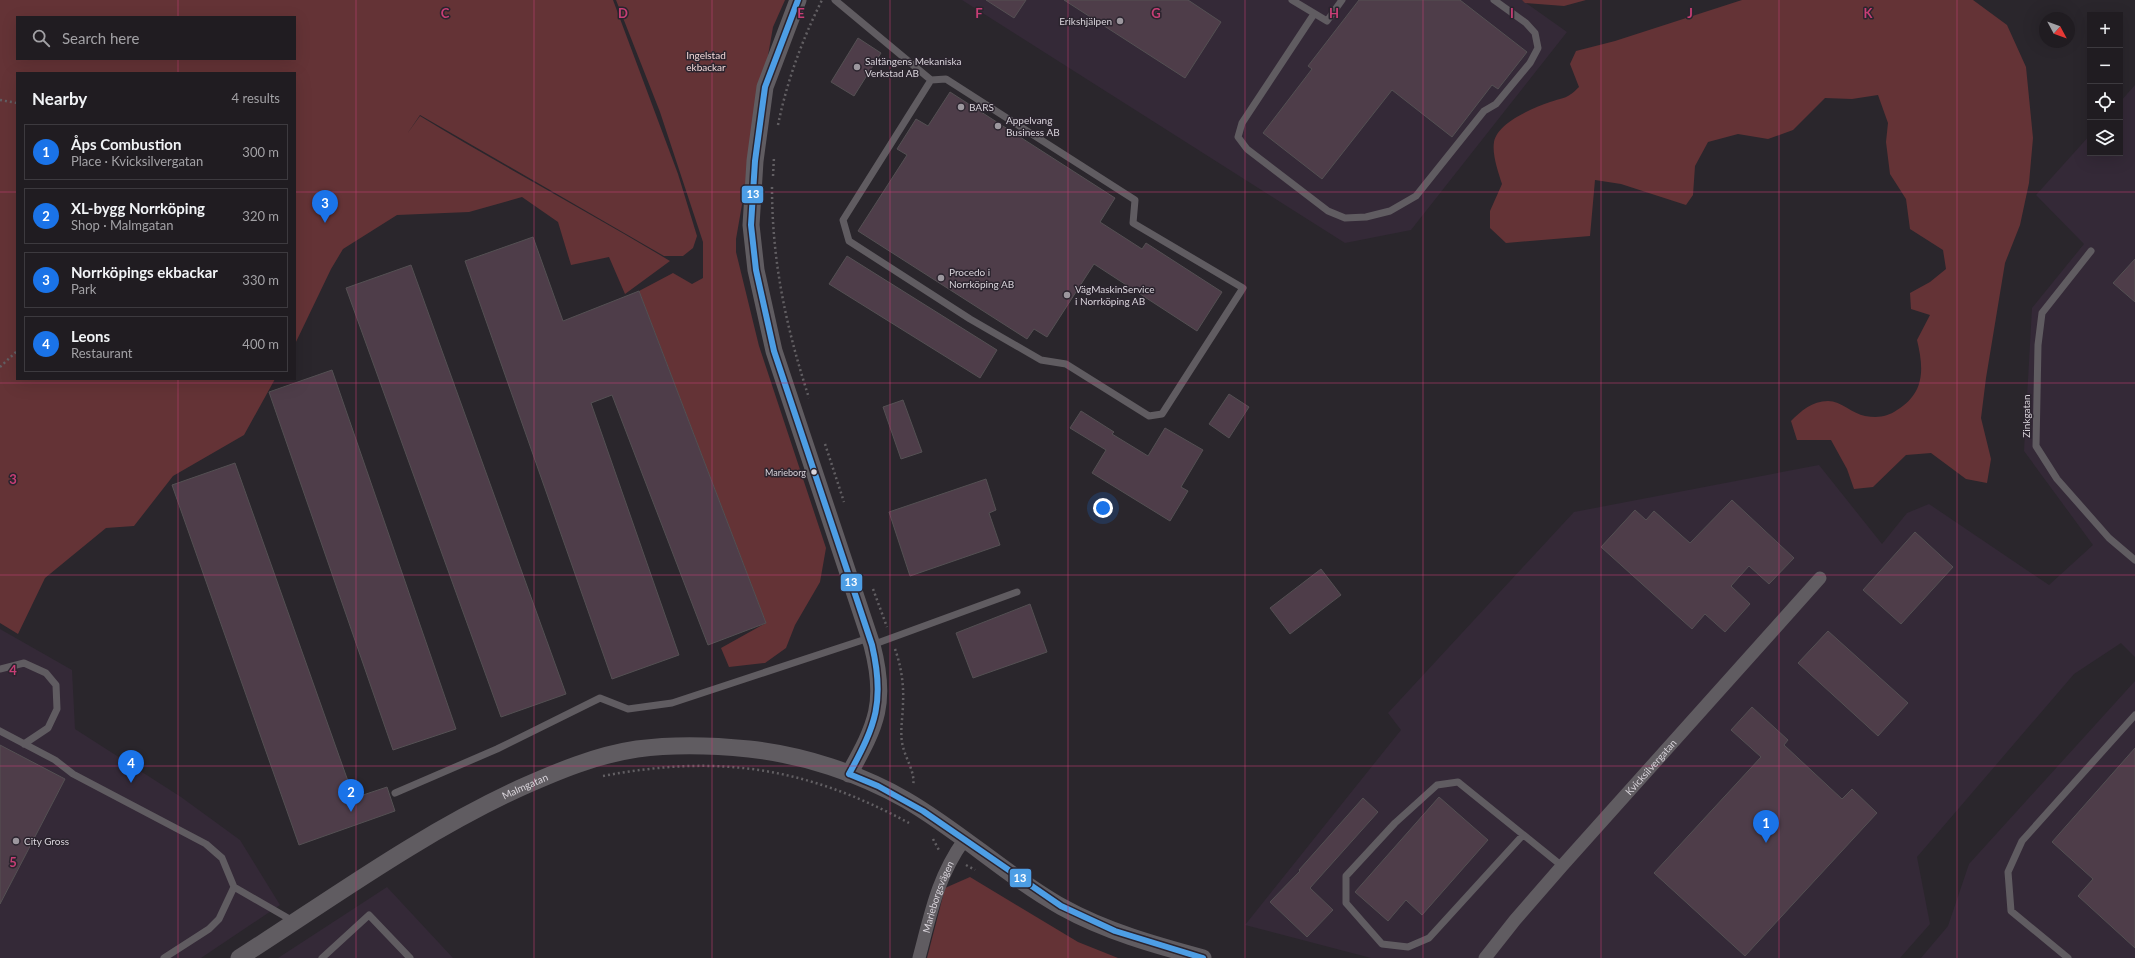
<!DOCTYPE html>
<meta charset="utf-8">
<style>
:root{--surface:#201c21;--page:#2d292e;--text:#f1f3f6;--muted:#a2a1a5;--line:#3d3a3f;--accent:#1a73e8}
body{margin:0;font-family:Lato,sans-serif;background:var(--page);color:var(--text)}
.controls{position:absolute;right:12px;top:12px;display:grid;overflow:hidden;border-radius:0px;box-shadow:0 4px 16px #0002}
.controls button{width:36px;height:36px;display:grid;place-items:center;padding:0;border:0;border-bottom:1px solid var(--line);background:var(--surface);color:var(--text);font:20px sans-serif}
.compass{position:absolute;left:2039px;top:12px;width:36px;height:36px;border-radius:50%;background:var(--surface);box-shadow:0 4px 16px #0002;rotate:131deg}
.you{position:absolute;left:1103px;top:508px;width:14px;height:14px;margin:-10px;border:3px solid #fff;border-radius:50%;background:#1a73e8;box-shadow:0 0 0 6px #1a73e833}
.badge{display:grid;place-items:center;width:26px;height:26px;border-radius:50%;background:var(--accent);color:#fff;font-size:13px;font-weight:700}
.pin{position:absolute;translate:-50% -33px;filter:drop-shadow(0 1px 2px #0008)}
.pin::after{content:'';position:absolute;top:21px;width:14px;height:12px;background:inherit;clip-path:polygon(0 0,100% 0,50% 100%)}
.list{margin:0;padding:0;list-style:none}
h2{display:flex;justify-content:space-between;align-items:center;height:52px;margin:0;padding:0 16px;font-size:17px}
h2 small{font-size:13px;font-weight:400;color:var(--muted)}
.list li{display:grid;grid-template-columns:26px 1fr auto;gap:12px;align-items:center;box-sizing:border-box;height:56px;margin:0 8px 8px;padding:0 8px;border:1px solid var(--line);border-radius:0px}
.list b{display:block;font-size:15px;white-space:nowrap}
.list p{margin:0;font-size:13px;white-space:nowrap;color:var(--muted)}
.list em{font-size:13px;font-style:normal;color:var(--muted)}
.icon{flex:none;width:22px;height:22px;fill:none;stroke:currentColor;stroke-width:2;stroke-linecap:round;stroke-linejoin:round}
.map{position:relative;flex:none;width:2135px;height:958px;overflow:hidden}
.search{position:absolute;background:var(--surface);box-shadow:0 4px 16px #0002;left:16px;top:16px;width:280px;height:44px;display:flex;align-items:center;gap:10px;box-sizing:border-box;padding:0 14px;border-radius:0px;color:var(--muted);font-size:15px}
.panel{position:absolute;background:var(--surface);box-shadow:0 4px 16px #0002;left:16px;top:72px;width:280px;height:308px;border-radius:0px}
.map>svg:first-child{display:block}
</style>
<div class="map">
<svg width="2135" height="958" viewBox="0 0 2135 958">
<rect width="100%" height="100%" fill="#2a262c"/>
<path fill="#342937" d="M 962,0 L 1522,0 L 1567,32 L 1411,230 L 1345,243 Z
M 2135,85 L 2135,657 L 2121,643 L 2074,674 L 1917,857 L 1930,924 L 1900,958 L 1371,958 L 1245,925 L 1401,730 L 1388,713 L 1574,512 L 1819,465 L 1882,544 L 1907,513 L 1929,504 L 2049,585 L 2093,545 L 2024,451 L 2032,308 L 2084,244 L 2036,195 L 2090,135 L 2090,153 L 2120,153 L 2120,102 Z
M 0,629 L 72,670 L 75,729 L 181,797 L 240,840 L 280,905 L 201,958 L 0,958 Z
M 2135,681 L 2135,958 L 1921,958 L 1948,926 L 1969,864 Z
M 387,887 L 453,958 L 278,958 Z"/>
<path fill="#643336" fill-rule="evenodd" d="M 0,0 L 613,0 L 678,174 L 697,236 L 693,248 L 683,256 L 664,256 L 420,115 L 407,134 L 420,116 C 502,166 587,211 670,261 L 625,294 L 609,257 L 571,265 L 558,222 L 522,197 L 469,212 L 397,215 L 343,249 L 331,269 L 295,344 L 295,73 L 17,73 L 17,379 L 275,379 L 244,435 L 173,476 L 134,526 L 106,528 L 45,578 L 18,634 L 0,623 ZM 17,17 L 295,17 L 295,59 L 17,59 Z
M 616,0 L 785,0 L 773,27 L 736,239 L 736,252 L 759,346 L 826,548 L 820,582 L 795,625 L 786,648 L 765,663 L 729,667 L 721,648 L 766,623 L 639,291 L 673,273 L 692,284 L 703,278 L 703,242 L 660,112 Z
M 1522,0 L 1586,0 L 1564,6 L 1525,3 Z
M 1742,0 L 1973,0 L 2007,25 L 2026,67 L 2033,138 L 2029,183 L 2020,225 L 2005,263 L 1986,378 L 1981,418 L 1991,459 L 1987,483 L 1966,479 L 1931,453 L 1906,455 L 1873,487 L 1854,489 L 1847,469 L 1831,440 L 1797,440 L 1791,421 C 1801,411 1812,401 1828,401 C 1841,401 1853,414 1865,416 C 1878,418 1887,417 1897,410 C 1925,393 1924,369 1917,340 L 1930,315 L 1911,309 L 1910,293 L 1930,282 L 1946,269 L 1943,250 L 1910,229 L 1906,199 L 1890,174 L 1886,142 L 1888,123 L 1878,95 L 1852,99 L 1825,98 L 1793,130 L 1768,139 L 1738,134 L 1708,142 L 1695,166 L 1693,195 L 1686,205 L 1621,184 L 1595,180 L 1590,236 L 1506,243 L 1490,228 L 1490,211 L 1502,184 C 1498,171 1492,155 1494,142 C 1498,122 1533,108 1550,102 C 1565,97 1567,99 1579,87 L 1570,64 L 1576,51 L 1615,41 Z
M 970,877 L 1078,942 L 1118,958 L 927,958 L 945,888 Z"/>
<path fill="#4e3d49" stroke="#545053" d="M 986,0 L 1026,0 L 1014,18 Z
M 1064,0 L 1188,0 L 1221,22 L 1185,78 Z
M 1359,0 L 1460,0 L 1527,52 L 1498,89 L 1492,85 L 1452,137 L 1392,90 L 1322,179 L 1263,133 L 1312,69 L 1308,66 Z
M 858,38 L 881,53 L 854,96 L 831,82 Z
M 950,92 L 1115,198 L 1100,222 L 1142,249 L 1146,243 L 1222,292 L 1197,331 L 1094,264 L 1047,337 L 1034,329 L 1027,339 L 858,231 L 907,155 L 897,149 L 916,119 L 928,126 Z
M 533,237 L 563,321 L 639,291 L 766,623 L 708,645 L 612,395 L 591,403 L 679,655 L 612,679 L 465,261 Z
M 847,256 L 997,350 L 980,378 L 829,284 Z
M 2135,259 L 2135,302 L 2113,283 Z
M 411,265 L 566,694 L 501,717 L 346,288 Z
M 332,370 L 456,729 L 393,750 L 269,392 Z
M 1229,394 L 1249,407 L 1229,438 L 1209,424 Z
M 903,400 L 922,452 L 901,459 L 883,407 Z
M 1081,411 L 1114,432 L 1112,434 L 1148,456 L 1165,428 L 1203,450 L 1181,487 L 1188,491 L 1170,521 L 1092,473 L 1106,450 L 1070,428 Z
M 235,463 L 354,798 L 387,787 L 395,811 L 299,845 L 172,485 Z
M 986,479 L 996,510 L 989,513 L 1000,545 L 910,576 L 889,512 Z
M 1732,500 L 1794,558 L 1769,584 L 1749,566 L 1731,586 L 1750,604 L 1725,632 L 1705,614 L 1692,629 L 1601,547 L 1635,510 L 1646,520 L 1654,511 L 1690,543 Z
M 1915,532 L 1953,567 L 1901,624 L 1863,590 Z
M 1321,569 L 1341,595 L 1290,634 L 1270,608 Z
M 1030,604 L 1047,652 L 973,678 L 956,633 Z
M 1828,631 L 1908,703 L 1878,736 L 1798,663 Z
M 1752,707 L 1788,740 L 1784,745 L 1842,799 L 1852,789 L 1877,813 L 1745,956 L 1654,873 L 1761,757 L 1731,730 Z
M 0,745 L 65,779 L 0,904 Z
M 2135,748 L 2135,948 L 2078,896 L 2093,879 L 2052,842 Z
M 1439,797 L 1488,840 L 1422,915 L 1406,900 L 1388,921 L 1355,892 Z
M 1363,798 L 1378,812 L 1310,888 L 1333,910 L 1307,937 L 1270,902 L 1300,871 L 1299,870 Z"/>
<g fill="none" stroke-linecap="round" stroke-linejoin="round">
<path stroke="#625f63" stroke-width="2.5" stroke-dasharray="2 3" stroke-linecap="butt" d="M 0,100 L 17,103
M 778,125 C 787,81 802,40 822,0
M 773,176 L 774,157
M 772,187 C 772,262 786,327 809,398
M 0,367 L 17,351
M 825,444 L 844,502
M 873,589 L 887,627
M 895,649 C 901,666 904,684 903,703 C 903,716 900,729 902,742 C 904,757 916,772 913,786
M 603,776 C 719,754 805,767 909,823
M 933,839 L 940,852
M 966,865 L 975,870"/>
<path stroke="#605c61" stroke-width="7" d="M 835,0 L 931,80 L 946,79 L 1135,200 L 1133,223 L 1243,288 L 1162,414 L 1149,416 L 1066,364 L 1041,360 L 970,319 L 849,241 L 843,220 L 931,80
M 1292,0 L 1327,21 L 1342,0
M 1314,14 L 1242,123 L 1238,137 L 1247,149 L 1328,211 L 1345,218 L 1366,217 L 1390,211 L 1416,196 L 1484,111 L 1496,104 L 1530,63 L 1538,48 L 1535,33 L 1526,23 L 1494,0
M 2091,251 L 2042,313 L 2038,345 L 2036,446 L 2057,479 L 2109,538 L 2135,560
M 872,645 L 1017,592
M 0,669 L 24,663 L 46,673 L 56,685 L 57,709 L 48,728 L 24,744
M 0,731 L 55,760 L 73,774 L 206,844 L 222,858 L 234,887
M 395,793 L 497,749 L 600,698 L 628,709 L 672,703 L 869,638
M 1523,835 L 1429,938 L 1408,947 L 1382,944 L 1346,903 L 1346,876 L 1395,823 L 1437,785 L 1458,782 L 1562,866
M 164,958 L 209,929 L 219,919 L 234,887 L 293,921
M 322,958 L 369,915 L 410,958
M 2068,958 L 2011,911 L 2008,872 L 2022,841 L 2135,715"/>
<g stroke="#605c61" stroke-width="13">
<path id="s1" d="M 919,958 C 931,913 937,878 964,840"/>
<path id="s2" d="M 1485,958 L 1515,920 L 1562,866 L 1820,578"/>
</g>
<g stroke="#605c61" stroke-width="17">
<path d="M 798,0 L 765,87 L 755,161 L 751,225 L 756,270 L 774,351 L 872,645 C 887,702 877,724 849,774"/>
<path id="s3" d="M 239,958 C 331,899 420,834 520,788 C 556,772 596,755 637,749 C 674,744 711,745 749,749 C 803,755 859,773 906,800 C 961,832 1007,876 1062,907 C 1105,931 1155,945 1203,958"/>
</g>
<g stroke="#2b242e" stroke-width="9">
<path id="bus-1" d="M 798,0 L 765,87 L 755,161 L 751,225 L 756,270 L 774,351 L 872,645 C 885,701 876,725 849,774
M 849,774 L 878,786 L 923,811 L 1061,906 L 1115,931 L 1203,958"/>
</g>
<use href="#bus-1" stroke="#4d9ee5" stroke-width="6"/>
</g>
<path fill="none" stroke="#c73e75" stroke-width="1" stroke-opacity="0.55" d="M 178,0 L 178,17M 356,0 L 356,958M 534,0 L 534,958M 712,0 L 712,958M 890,0 L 890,958M 1068,0 L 1068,958M 1245,0 L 1245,958M 1423,0 L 1423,958M 1601,0 L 1601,958M 1779,0 L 1779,958M 1957,0 L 1957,958M 178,59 L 178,73M 0,192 L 17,192M 295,192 L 2135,192M 178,379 L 178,958M 0,383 L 2135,383M 0,575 L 2135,575M 0,766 L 2135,766"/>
<g fill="#9c979e" stroke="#2b242e" stroke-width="1.5">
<circle cx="1120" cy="21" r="4"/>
<circle cx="857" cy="67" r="4"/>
<circle cx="961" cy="107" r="4"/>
<circle cx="998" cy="126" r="4"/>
<circle cx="941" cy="278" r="4"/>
<circle cx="1067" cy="295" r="4"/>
<circle cx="16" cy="841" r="4"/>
</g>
<circle fill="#d9d4db" stroke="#2b242e" stroke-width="1.5" cx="814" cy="472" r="3.5"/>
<g text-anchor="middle" stroke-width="3" stroke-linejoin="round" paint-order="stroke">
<g font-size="9" fill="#d9d4db" stroke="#2b242e" text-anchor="end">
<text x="806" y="476">Marieborg</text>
</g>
<g font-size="10" fill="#d9d4db" stroke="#2b242e" text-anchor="start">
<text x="1112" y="25" text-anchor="end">Erikshjälpen</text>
<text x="865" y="65">Saltängens Mekaniska<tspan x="865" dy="12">Verkstad AB</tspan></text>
<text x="969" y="111">BARS</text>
<text x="1006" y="124">Appelvang<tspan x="1006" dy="12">Business AB</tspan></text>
<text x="949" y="276">Procedo i<tspan x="949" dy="12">Norrköping AB</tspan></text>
<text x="1075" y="293">VägMaskinService<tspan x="1075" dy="12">i Norrköping AB</tspan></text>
<text x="24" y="845">City Gross</text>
</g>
<g font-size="10" fill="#f2d7d7" stroke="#2b242e">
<text x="706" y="59">Ingelstad<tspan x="706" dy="12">ekbackar</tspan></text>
</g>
<g font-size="10" fill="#d9d4db" stroke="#2b242e">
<text transform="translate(2026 416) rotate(-90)" y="4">Zinkgatan</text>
<text dy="4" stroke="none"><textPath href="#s2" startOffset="253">Kvicksilvergatan</textPath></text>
<text dy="4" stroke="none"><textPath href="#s3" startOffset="334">Malmgatan</textPath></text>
<text dy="4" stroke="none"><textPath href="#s1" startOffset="64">Marieborgsvägen</textPath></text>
</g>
</g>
<g font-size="13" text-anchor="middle" font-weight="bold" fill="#c73e75" stroke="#2b242e" stroke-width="3" stroke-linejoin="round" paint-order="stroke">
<text x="445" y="18">C</text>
<text x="623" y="18">D</text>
<text x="801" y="18">E</text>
<text x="979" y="18">F</text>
<text x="1156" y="18">G</text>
<text x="1334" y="18">H</text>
<text x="1512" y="18">I</text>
<text x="1690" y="18">J</text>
<text x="1868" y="18">K</text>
<text x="13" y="484">3</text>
<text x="13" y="675">4</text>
<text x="13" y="867">5</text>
</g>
<g stroke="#2b242e" stroke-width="1.5">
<rect x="741" y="185" width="23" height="19" rx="4" fill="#4d9ee5"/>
<rect x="840" y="573" width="23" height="19" rx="4" fill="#4d9ee5"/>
<rect x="1009" y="868" width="23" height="20" rx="4" fill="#4d9ee5"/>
</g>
<g font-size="11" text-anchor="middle" font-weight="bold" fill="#fff">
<text x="753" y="198">13</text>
<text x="851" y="586">13</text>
<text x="1020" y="882">13</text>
</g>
</svg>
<div class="controls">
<button>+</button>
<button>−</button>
<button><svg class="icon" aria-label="locate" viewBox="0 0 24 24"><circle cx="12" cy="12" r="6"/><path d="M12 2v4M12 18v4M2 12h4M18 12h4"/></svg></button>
<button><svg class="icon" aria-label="layers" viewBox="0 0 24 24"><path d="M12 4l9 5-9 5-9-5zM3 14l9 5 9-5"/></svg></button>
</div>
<svg class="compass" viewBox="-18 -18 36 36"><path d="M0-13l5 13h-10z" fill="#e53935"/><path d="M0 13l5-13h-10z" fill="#a2a1a5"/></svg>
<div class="you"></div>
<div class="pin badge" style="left:1766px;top:843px">1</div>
<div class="pin badge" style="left:351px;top:812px">2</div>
<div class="pin badge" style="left:325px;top:223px">3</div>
<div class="pin badge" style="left:131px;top:783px">4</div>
<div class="search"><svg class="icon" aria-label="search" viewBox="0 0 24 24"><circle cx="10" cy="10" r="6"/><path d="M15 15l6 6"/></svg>Search here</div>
<section class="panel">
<h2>Nearby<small>4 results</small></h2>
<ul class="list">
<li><span class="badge">1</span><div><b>Åps Combustion</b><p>Place · Kvicksilvergatan</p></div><em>300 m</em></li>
<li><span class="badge">2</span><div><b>XL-bygg Norrköping</b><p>Shop · Malmgatan</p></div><em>320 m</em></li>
<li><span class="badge">3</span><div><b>Norrköpings ekbackar</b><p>Park</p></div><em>330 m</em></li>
<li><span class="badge">4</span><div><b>Leons</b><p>Restaurant</p></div><em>400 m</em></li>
</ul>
</section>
</div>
